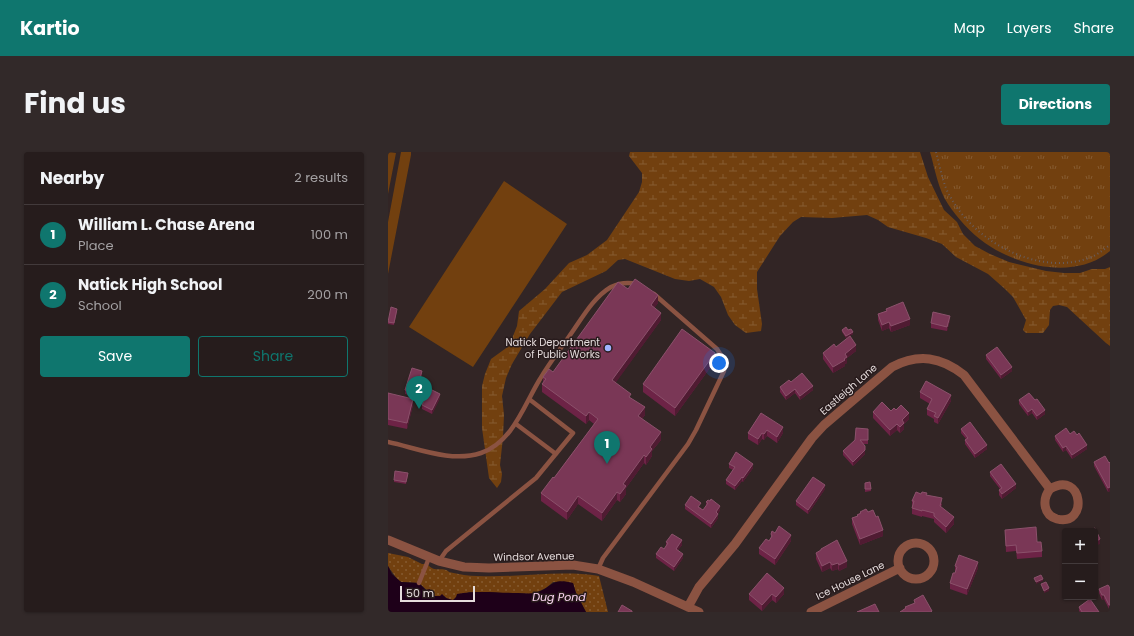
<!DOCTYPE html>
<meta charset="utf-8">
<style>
:root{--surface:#261c1c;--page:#322929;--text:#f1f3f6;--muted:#a4a1a3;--line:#423a3b;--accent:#0f766e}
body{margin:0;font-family:Poppins,sans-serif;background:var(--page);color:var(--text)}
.controls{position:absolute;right:12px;bottom:12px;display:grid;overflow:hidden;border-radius:4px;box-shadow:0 1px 3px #0004}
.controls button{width:36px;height:36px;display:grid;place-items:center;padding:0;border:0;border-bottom:1px solid var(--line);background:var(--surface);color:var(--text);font:20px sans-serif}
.scale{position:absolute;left:12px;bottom:10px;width:75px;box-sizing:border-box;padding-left:4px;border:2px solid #e5dcdc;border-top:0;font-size:11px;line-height:14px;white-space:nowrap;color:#e5dcdc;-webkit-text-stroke:3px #281b1c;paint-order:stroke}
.you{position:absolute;left:331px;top:211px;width:14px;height:14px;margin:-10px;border:3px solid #fff;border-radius:50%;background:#1a73e8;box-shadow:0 0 0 6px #1a73e833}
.badge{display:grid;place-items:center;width:26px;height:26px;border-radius:50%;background:var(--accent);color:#fff;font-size:13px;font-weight:700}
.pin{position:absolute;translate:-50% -33px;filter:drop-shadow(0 1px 2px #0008)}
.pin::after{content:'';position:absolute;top:21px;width:14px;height:12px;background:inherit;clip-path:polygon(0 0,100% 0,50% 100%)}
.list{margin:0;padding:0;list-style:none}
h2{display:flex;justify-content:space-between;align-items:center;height:52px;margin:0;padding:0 16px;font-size:17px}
h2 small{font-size:13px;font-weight:400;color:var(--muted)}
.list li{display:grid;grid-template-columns:26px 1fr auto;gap:12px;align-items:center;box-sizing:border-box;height:60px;padding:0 16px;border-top:1px solid var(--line)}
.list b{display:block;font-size:15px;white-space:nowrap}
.list p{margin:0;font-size:13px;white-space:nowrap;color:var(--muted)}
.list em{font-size:13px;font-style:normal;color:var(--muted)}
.actions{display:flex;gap:8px;padding:12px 16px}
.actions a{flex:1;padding:9px 0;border:1px solid var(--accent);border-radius:4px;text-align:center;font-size:14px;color:var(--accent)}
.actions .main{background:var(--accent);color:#fff}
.map{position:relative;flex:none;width:722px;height:460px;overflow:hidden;border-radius:4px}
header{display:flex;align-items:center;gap:24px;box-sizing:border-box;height:56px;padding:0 20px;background:var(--accent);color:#fff}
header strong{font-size:19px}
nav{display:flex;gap:22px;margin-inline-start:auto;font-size:14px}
.intro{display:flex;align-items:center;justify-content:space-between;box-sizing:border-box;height:96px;padding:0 24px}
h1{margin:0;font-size:28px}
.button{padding:10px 18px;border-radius:4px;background:var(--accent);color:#fff;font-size:14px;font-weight:700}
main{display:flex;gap:24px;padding:0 24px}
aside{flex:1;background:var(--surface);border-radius:4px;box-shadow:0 1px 3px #0004}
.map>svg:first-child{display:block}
</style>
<header>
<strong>Kartio</strong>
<nav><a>Map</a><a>Layers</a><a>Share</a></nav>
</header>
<div class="intro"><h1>Find us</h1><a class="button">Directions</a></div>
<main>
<aside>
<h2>Nearby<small>2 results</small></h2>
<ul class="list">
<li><span class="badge">1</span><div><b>William L. Chase Arena</b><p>Place</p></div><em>100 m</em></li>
<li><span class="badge">2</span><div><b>Natick High School</b><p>School</p></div><em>200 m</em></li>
</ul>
<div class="actions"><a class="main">Save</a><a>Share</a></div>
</aside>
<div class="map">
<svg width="722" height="460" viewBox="0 0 722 460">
<defs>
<pattern id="grass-tufts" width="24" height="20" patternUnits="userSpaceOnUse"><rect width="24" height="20" fill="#72400f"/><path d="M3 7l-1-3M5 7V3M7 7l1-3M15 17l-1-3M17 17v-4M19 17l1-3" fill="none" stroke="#865b31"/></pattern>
<pattern id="wetland-marsh" width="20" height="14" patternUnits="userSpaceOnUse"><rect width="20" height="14" fill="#72400f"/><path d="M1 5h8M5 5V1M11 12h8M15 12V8" fill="none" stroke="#865b31"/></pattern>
<pattern id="park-dots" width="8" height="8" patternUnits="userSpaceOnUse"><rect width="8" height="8" fill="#72400f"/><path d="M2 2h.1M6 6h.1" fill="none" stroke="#865b31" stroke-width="1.8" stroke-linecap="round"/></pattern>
</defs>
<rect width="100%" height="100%" fill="#322525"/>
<path fill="url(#grass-tufts)" d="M 542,0 L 722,0 L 722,99 C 688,128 631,115 597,91 C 583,81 569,66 560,52 C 550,37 547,17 542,0 Z"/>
<path fill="url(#wetland-marsh)" d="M 242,0 L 532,0 L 540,25 L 556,58 L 569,70 L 575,82 L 587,94 L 602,102 L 621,110 L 658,119 L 676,121 L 692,121 L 704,117 L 717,117 L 722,115 L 722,194 L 718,191 L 679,155 L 671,153 L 665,154 L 662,158 L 661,173 L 655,181 L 638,181 L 635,178 L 638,168 L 625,145 L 617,137 L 600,122 L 568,105 L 554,92 L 538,86 L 500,75 L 490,68 L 479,63 L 444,66 L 413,65 L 405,70 L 392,84 L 369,120 L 369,137 L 374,172 L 373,179 L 358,181 L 347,173 L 340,163 L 333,145 L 326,135 L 312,127 L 301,129 L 287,127 L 237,107 L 230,108 L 218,119 L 174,140 L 142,182 L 124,212 L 118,226 L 114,244 L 116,263 L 115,285 L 112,313 L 114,322 L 113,330 L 109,336 L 101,326 L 94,276 L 94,234 L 97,222 L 103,207 L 121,194 L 129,174 L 131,159 L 157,137 L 181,111 L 199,103 L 219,88 L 251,40 L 254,30 L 254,21 L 241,4 Z"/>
<path fill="url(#park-dots)" d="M 0,401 L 20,405 L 34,412 L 39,412 C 46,420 50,416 58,418 C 59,418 60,419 61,420 C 65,421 71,422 76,423 C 120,428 166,417 211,424 L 220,460 L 198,460 L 188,441 L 185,431 L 165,430 L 158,436 L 145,442 L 81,440 L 65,448 L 61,448 L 56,444 L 45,444 L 31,431 L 13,430 L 9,427 L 0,414 Z"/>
<path fill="#72400f" d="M 0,0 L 8,1 L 0,42 Z
M 13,0 L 23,0 L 23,3 L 0,122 L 0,70 Z
M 116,29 L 179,72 L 85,215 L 21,175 Z"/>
<path fill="#1e0019" d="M 0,414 L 4,422 L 13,430 L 31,431 L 38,438 L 42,437 L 41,440 L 45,444 L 52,444 L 54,442 L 58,446 L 65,448 L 68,445 L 69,442 C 89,438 110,441 130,441 C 135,441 141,442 146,441 C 165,437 161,425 185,431 L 188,441 L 198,460 L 0,460 Z"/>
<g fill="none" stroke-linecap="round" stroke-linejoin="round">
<path stroke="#685c5c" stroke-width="2" stroke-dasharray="1 3" stroke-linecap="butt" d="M 548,0 C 552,14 555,34 563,46 C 588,91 651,124 701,106 C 709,103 715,98 722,93"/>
<path stroke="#8b5342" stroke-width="4.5" d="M 128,272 L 168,302
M 0,290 C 29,296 63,311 93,301 C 125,290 136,253 152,227 C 160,213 170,200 180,186 C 192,170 204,146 223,135 C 231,131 240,130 249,132
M 51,409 L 58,399 L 148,326 L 185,281 L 141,247
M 210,417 L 215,406 L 300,292 L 308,278 L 336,219 L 336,208 L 329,197 L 266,142
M 31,431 L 41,406"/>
<path stroke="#8b5342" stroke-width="9" d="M 0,388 L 51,409 L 76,415 L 101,416 L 185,413 L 210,417 L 245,430 L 311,460
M510 409a18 18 0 1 1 36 0a18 18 0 1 1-36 0Z
M 300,455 L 311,435 L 347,392 L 424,286 L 436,273 L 504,215 C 531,201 553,205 576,223 L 662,337 C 654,347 655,363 669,367 C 701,375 695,317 662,337
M 423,460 L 512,416"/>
</g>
<path fill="#6d2346" d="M 240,137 L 270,151 L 266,156 L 273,168 L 227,231 L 243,247 L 257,263 L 254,267 L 273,288 L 264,299 L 264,304 L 258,313 L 256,311 L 238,336 L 238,342 L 232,350 L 229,348 L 214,369 L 190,352 L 179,368 L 153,349 L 153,341 L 166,326 L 206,272 L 201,268 L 198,272 L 154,240 L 154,232 L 155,231 L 155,225 L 165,220 Z
M 498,157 L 522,173 L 503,180 L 501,176 L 494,179 L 490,168 L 490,162 L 498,159 Z
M 9,159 L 6,173 L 0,172 L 0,170 Z
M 562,168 L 559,179 L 543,176 L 543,171 Z
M 454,178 L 460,178 L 465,182 L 458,186 L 454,180 Z
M 448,195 L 468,199 L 459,206 L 459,211 L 457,212 L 457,214 L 445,221 L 435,207 L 435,201 Z
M 598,203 L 624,219 L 613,227 L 598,207 Z
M 327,209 L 287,264 L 255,240 L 255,232 Z
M 34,223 L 28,245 L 17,242 L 17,238 Z
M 403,230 L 425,238 L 412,248 L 407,241 L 398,248 L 392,240 L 392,235 Z
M 532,240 L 563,249 L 550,272 L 546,270 L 546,267 L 539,263 L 539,257 L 542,252 L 532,246 Z
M 0,241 L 25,253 L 19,277 L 0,273 Z
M 52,246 L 44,262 L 34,257 L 34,253 Z
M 631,248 L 657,262 L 649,268 L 644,261 L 640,264 L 631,252 Z
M 508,258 L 521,267 L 516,272 L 516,277 L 512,281 L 509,278 L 502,284 L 485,266 L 485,260 L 503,259 Z
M 373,261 L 395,281 L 389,291 L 379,284 L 376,288 L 374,287 L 370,293 L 360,287 L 360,281 Z
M 480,277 L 480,292 L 475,292 L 477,302 L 465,314 L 455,303 L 455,299 Z
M 573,277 L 599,297 L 587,306 L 577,292 L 577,288 L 578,287 L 573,281 Z
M 682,282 L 699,297 L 684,307 L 678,298 L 675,300 L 667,288 L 667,284 Z
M 706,310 L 722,310 L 722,339 L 720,340 L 706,314 Z
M 341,312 L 365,316 L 355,330 L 354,329 L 347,338 L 338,332 L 338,328 L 345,318 L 341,316 Z
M 602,320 L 628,336 L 614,347 L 611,343 L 611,338 L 612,337 L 602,324 Z
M 20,323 L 18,332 L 6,330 L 6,328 Z
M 482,330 L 483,339 L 477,340 L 477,331 Z
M 437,337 L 420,362 L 408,353 L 408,349 Z
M 533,342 L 539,343 L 554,352 L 553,355 L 566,372 L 558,381 L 546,370 L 546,367 L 534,364 L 534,365 L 524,362 L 524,349 Z
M 318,350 L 332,358 L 330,362 L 330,366 L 323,376 L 297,357 L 297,353 L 313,355 L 312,356 L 315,358 L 318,354 Z
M 472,360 L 480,360 L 495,384 L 472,393 L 464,372 L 464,366 L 469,364 L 469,363 L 472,362 Z
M 617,378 L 649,390 L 654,399 L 654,405 L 629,407 L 628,399 L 618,400 Z
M 383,382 L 403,389 L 387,413 L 371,402 L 371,396 L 381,389 L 383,387 Z
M 278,390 L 294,393 L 290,398 L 295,406 L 286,419 L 268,406 L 268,402 L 276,397 L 278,394 Z
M 433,397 L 459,415 L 451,419 L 450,417 L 444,419 L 442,416 L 434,420 L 428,407 L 428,401 L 433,399 Z
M 567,414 L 590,416 L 579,443 L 562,437 L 562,431 L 567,421 Z
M 722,436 L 721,457 L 716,447 L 714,448 L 711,441 L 711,437 Z
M 361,442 L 396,442 L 388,451 L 384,448 L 374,459 L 361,448 Z
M 691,455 L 711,460 L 692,460 L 691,459 Z"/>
<path fill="#501b32" d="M 270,143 L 270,151 L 263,161 L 263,153 Z
M 273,161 L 273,168 L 224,236 L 224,228 Z
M 562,164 L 562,168 L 559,179 L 559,175 Z
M 522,167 L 522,173 L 503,180 L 503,174 Z
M 501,170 L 501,176 L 494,179 L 494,173 Z
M 465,180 L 465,182 L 458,186 L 458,184 Z
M 468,193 L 468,199 L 459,206 L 459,211 L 457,212 L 457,214 L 445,221 L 445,215 L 457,202 Z
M 327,201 L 327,209 L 287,264 L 287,256 Z
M 624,215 L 624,219 L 613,227 L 613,223 Z
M 34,219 L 34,223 L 28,245 L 28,241 Z
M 425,234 L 425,238 L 412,248 L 412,244 Z
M 407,237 L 407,241 L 398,248 L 398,244 Z
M 52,242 L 52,246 L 44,262 L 44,258 Z
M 563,243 L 563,249 L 550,272 L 550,266 Z
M 25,247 L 25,253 L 19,277 L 19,271 Z
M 257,255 L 257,263 L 250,272 L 250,264 Z
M 644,257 L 644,261 L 640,264 L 640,260 Z
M 657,258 L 657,262 L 649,268 L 649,264 Z
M 201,260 L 201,268 L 198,272 L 198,264 Z
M 521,261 L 521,267 L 516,272 L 516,277 L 512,281 L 512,275 L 514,268 Z
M 509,272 L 509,278 L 502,284 L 502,278 Z
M 395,275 L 395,281 L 389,291 L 389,285 Z
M 379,278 L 379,284 L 376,288 L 376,282 Z
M 273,280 L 273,288 L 264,299 L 264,304 L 258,313 L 258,305 L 262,295 Z
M 374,281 L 374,287 L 370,293 L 370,287 Z
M 599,293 L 599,297 L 587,306 L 587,302 Z
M 699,293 L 699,297 L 684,307 L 684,303 Z
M 678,294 L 678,298 L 675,300 L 675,296 Z
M 477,298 L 477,302 L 465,314 L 465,310 Z
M 256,303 L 256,311 L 238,336 L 238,342 L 232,350 L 232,342 L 235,332 Z
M 365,312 L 365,316 L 355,330 L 355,326 Z
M 354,325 L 354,329 L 347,338 L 347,334 Z
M 628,332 L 628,336 L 614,347 L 614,342 Z
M 437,333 L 437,337 L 420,362 L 420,358 Z
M 722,335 L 722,339 L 720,340 L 720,336 Z
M 229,340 L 229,348 L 214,369 L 214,361 Z
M 190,344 L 190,352 L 179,368 L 179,360 Z
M 332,354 L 332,358 L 330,362 L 330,366 L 323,376 L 323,372 L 328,360 Z
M 566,365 L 566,372 L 558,381 L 558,375 Z
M 495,378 L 495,384 L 472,393 L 472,387 Z
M 403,383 L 403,389 L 387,413 L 387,407 Z
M 712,387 L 712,392 L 707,394 L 707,390 Z
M 294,388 L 294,393 L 288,401 L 288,397 Z
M 295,402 L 295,406 L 286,419 L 286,415 Z
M 459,409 L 459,415 L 451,419 L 451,413 Z
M 442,410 L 442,416 L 434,420 L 434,414 Z
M 590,410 L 590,416 L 579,443 L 579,437 Z
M 450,411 L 450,417 L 444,419 L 444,413 Z
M 655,427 L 655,429 L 648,432 L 648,430 Z
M 396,436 L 396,442 L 388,451 L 388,445 Z
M 661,436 L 661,439 L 656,441 L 656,439 Z
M 384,442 L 384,448 L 374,459 L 374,453 Z
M 714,443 L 716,443 L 716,447 L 714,448 Z"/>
<path fill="#7a3756" stroke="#8b516b" d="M 247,127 L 270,143 L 263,153 L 273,161 L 224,228 L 243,242 L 241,245 L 257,255 L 250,264 L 273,280 L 262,295 L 264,297 L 258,305 L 256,303 L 235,332 L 238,334 L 232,342 L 229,340 L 214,361 L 190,344 L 179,360 L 153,341 L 165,325 L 166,326 L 210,267 L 201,260 L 198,264 L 154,232 L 158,227 L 155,225 L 161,217 L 165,220 L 230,130 L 240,137 Z
M 515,150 L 522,167 L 503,174 L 501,170 L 494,173 L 490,162 L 499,159 L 498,157 Z
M 3,155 L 9,157 L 6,171 L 0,170 Z
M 545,160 L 562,164 L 559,175 L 543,171 Z
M 458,175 L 460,178 L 463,177 L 465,180 L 458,184 L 454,178 Z
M 294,177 L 327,201 L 287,256 L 255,232 Z
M 462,184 L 468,193 L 457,202 L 459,205 L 456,207 L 457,208 L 445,215 L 435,201 L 446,192 L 448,195 Z
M 609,195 L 624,215 L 613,223 L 598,203 Z
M 24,216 L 34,219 L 28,241 L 17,238 Z
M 414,221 L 425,234 L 412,244 L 407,237 L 398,244 L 392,235 L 401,228 L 403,230 Z
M 538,229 L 563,243 L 550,266 L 546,264 L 548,261 L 539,257 L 544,247 L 532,240 Z
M 42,237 L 52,242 L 44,258 L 34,253 Z
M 0,241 L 25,247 L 19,271 L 0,267 Z
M 641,241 L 647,248 L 649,247 L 657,258 L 649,264 L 644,257 L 640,260 L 631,248 Z
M 494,250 L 503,259 L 506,256 L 508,258 L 513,253 L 521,261 L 514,268 L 516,271 L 512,275 L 509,272 L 502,278 L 485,260 Z
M 373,261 L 395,275 L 389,285 L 379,278 L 376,282 L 374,281 L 370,287 L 360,281 Z
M 582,270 L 599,293 L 587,302 L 577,288 L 580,286 L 573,277 Z
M 468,276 L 480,277 L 480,288 L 472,288 L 477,294 L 477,298 L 465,310 L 455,299 L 467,288 Z
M 678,276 L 682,282 L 686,279 L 689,283 L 691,281 L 699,293 L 684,303 L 678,294 L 675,296 L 667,284 Z
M 348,300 L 365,312 L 355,326 L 354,325 L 347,334 L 338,328 L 347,315 L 341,312 Z
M 717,304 L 721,311 L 722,310 L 722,335 L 720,336 L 706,310 Z
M 613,312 L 628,332 L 614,342 L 611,338 L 614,336 L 602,320 Z
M 7,319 L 20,321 L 18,330 L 6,328 Z
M 425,325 L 437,333 L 420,358 L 408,349 Z
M 482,330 L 483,337 L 477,337 L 477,331 Z
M 528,340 L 533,342 L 534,340 L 539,341 L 538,343 L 554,346 L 552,354 L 566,365 L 558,375 L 546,364 L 546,361 L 534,358 L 534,359 L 524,356 L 526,349 L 524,349 Z
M 303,344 L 313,351 L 310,355 L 315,358 L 320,351 L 318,350 L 320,348 L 322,349 L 323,347 L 332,354 L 328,360 L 330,362 L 323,372 L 297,353 Z
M 478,357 L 480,360 L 485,358 L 488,365 L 490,364 L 495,378 L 472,387 L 464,366 L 470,364 L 469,363 L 473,361 L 472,360 Z
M 391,374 L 403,383 L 387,407 L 371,396 L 378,387 L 381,389 L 384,384 L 383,382 L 384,379 L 387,381 Z
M 648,375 L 649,390 L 653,390 L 654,399 L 629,401 L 628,393 L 618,394 L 617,378 Z
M 707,376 L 712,387 L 707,390 L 707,379 L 700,379 Z
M 284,382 L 294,388 L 288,397 L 295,402 L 286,415 L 268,402 L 273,395 L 276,397 L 280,391 L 278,390 Z
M 449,388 L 459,409 L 451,413 L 450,411 L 444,413 L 442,410 L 434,414 L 428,401 L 433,398 L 433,397 Z
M 571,403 L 590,410 L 579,437 L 562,431 L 565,421 L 567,421 L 569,415 L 567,414 Z
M 379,421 L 396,436 L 388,445 L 384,442 L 374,453 L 361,442 Z
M 653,423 L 655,427 L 648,430 L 646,426 Z
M 658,430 L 661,436 L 656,439 L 653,432 Z
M 720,433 L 722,436 L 722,453 L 721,453 L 716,443 L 714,443 L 711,437 Z
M 535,443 L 544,459 L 543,460 L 512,460 L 518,456 L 517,455 L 527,451 L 526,448 Z
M 702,447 L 711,460 L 694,460 L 691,455 Z
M 487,452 L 491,460 L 469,460 Z
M 234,453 L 244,459 L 244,460 L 230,460 Z"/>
<circle fill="#9fb3fd" stroke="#281b1c" stroke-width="1.5" cx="220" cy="196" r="4"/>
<g text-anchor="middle" stroke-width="3" stroke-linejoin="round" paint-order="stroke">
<g font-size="10" fill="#e5dcdc" stroke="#281b1c" text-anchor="end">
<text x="212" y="194">Natick Department<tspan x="212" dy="12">of Public Works</tspan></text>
</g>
<g font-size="10" fill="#e5dcdc" stroke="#281b1c">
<text transform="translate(460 237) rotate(-41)" y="4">Eastleigh Lane</text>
<text transform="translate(146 404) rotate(-1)" y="4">Windsor Avenue</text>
<text transform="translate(462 428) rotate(-26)" y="4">Ice House Lane</text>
</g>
<g font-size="11" font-style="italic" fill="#fcd4f2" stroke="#281b1c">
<text x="171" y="449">Dug Pond</text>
</g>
</g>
</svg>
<div class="controls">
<button>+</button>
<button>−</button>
</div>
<div class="scale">50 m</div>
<div class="you"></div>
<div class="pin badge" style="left:219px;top:312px">1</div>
<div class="pin badge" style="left:31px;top:257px">2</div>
</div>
</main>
